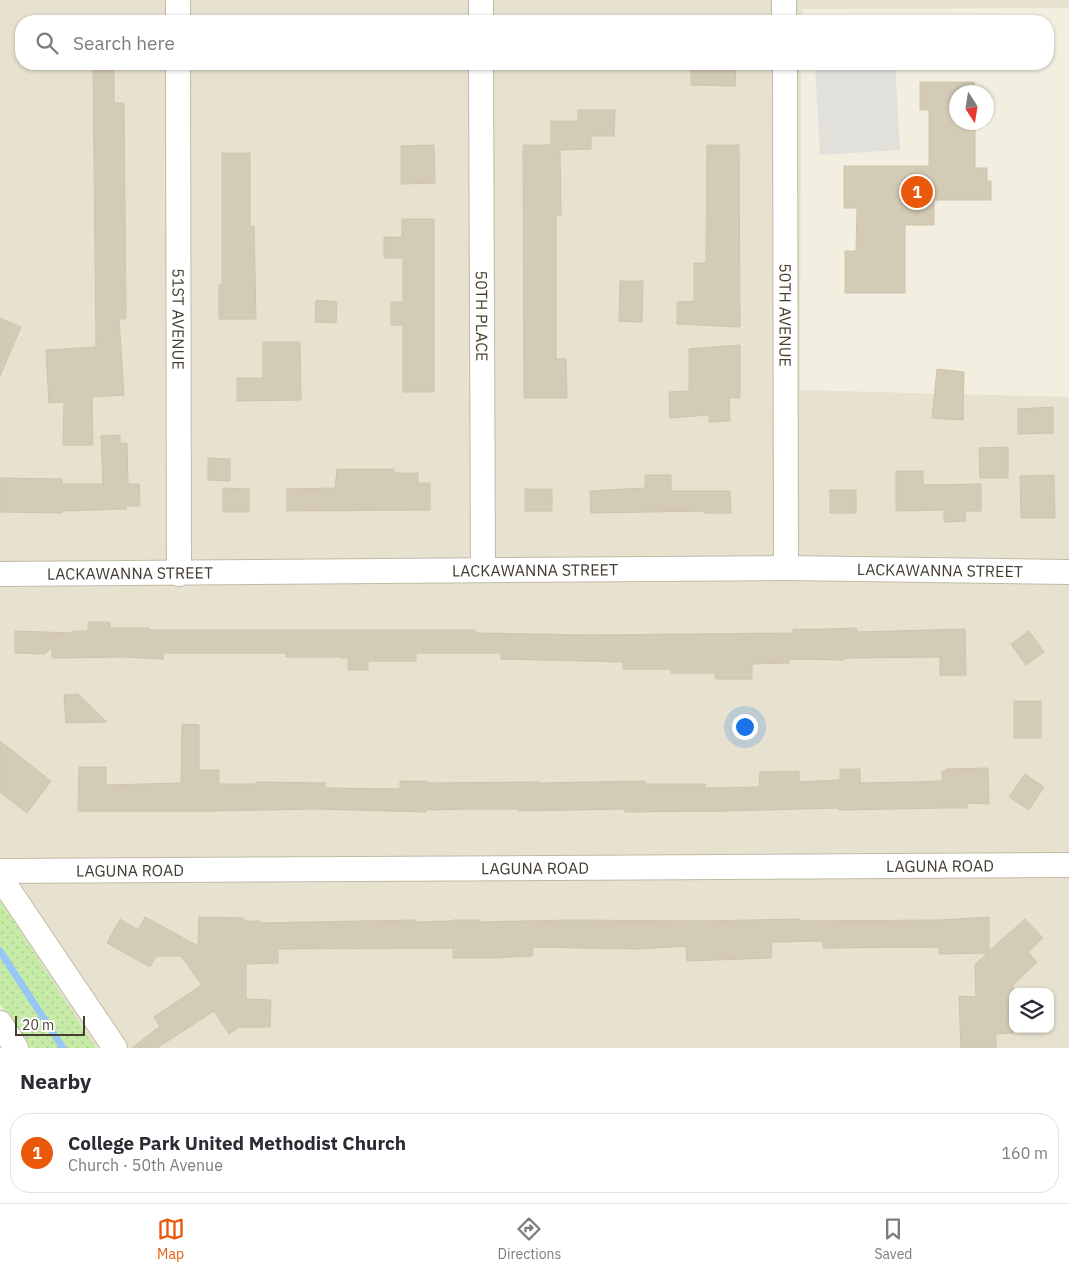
<!DOCTYPE html>
<meta charset="utf-8">
<style>
:root{--surface:#fff;--page:#f7f7f7;--text:#2b2b33;--muted:#7c7c81;--line:#e1e1e2;--accent:#ea580c}
body{margin:0;font-family:"IBM Plex Sans",sans-serif;background:var(--page);color:var(--text)}
.controls{position:absolute;right:15px;bottom:15px;display:grid;overflow:hidden;border-radius:10px;box-shadow:0 1px 4px #0004}
.controls button{width:45px;height:45px;display:grid;place-items:center;padding:0;border:0;border-bottom:1px solid var(--line);background:var(--surface);color:var(--text);font:25px sans-serif}
.compass{position:absolute;left:949px;top:85px;width:45px;height:45px;border-radius:50%;background:var(--surface);box-shadow:0 1px 4px #0004;rotate:168deg}
.scale{position:absolute;left:15px;bottom:12px;width:70px;box-sizing:border-box;padding-left:5px;border:2px solid #443e32;border-top:0;font-size:14px;line-height:18px;white-space:nowrap;color:#443e32;-webkit-text-stroke:4px #fff;paint-order:stroke}
.you{position:absolute;left:744px;top:726px;width:18px;height:18px;margin:-12px;border:4px solid #fff;border-radius:50%;background:#1a73e8;box-shadow:0 0 0 8px #1a73e833}
.badge{display:grid;place-items:center;width:32px;height:32px;border-radius:50%;background:var(--accent);color:#fff;font-size:16px;font-weight:700}
.pin{position:absolute;translate:-50% -50%;border:2px solid #fff;box-shadow:0 1px 5px #0006}
.list{margin:0;padding:0;list-style:none}
h2{display:flex;justify-content:space-between;align-items:center;height:65px;margin:0;padding:0 20px;font-size:21px}
h2 small{font-size:16px;font-weight:400;color:var(--muted)}
.list li{display:grid;grid-template-columns:32px 1fr auto;gap:15px;align-items:center;box-sizing:border-box;height:80px;margin:0 10px 10px;padding:0 10px;border:1px solid var(--line);border-radius:20px}
.list b{display:block;font-size:19px;white-space:nowrap}
.list p{margin:0;font-size:16px;white-space:nowrap;color:var(--muted)}
.list em{font-size:16px;font-style:normal;color:var(--muted)}
.icon{flex:none;width:28px;height:28px;fill:none;stroke:currentColor;stroke-width:2;stroke-linecap:round;stroke-linejoin:round}
.map{position:relative;flex:none;width:1069px;height:1048px;overflow:hidden}
.search{position:absolute;background:var(--surface);box-shadow:0 1px 4px #0004;left:15px;right:15px;top:15px;height:55px;display:flex;align-items:center;gap:12px;box-sizing:border-box;padding:0 18px;border-radius:20px;color:var(--muted);font-size:19px}
.sheet{height:155px;background:var(--surface)}
nav{display:flex;justify-content:space-around;align-items:center;box-sizing:border-box;height:70px;border-top:1px solid var(--line);background:var(--surface);font-size:14px;color:var(--muted)}
nav a{display:grid;justify-items:center;gap:2px}
nav .on{color:var(--accent)}
.map>svg:first-child{display:block}
</style>
<div class="map">
<svg width="1069" height="1048" viewBox="0 0 1069 1048">
<defs>
<pattern id="park-dots" width="8" height="8" patternUnits="userSpaceOnUse" patternTransform="scale(1.25)"><rect width="8" height="8" fill="#c6eba6"/><path d="M2 2h.1M6 6h.1" fill="none" stroke="#abcb8f" stroke-width="1.8" stroke-linecap="round"/></pattern>
</defs>
<rect width="100%" height="100%" fill="#f2efe1"/>
<path fill="#e7e1cf" fill-rule="evenodd" d="M 0,0 L 1069,0 L 1069,8 L 802,9 L 801,21 L 21,21 L 21,64 L 801,64 L 800,390 L 1069,397 L 1069,1048 L 96,1048 L 0,900 ZM 1013,992 L 1050,992 L 1050,1029 L 1013,1029 Z"/>
<path fill="url(#park-dots)" d="M 0,900 L 96,1048 L 29,1048 L 0,1004 Z"/>
<path fill="#e2e0db" d="M 815,64 L 895,64 L 900,150 L 820,155 Z"/>
<g fill="none" stroke-linecap="round" stroke-linejoin="round">
<path stroke="#97c7f6" stroke-width="7" d="M 0,951 L 63,1048"/>
</g>
<path fill="#d4cbb6" stroke="#d0c4a9" d="M 93,64 L 114,64 L 114,103 L 124,103 L 126,317 L 125,319 L 119,319 L 124,395 L 92,397 L 93,445 L 63,445 L 64,402 L 49,403 L 46,350 L 96,347 Z
M 691,64 L 736,64 L 735,86 L 691,85 Z
M 920,82 L 974,82 L 975,92 L 956,92 L 956,122 L 975,122 L 975,168 L 987,168 L 987,181 L 991,181 L 991,200 L 934,200 L 934,225 L 905,225 L 905,293 L 845,293 L 845,251 L 856,251 L 857,208 L 844,208 L 844,166 L 929,166 L 929,110 L 920,110 Z
M 578,110 L 615,110 L 614,136 L 591,136 L 591,149 L 560,150 L 561,215 L 556,216 L 556,359 L 566,359 L 567,398 L 524,398 L 523,145 L 551,145 L 551,121 L 578,121 Z
M 434,145 L 435,183 L 401,184 L 401,146 Z
M 707,145 L 739,145 L 740,327 L 677,324 L 677,302 L 694,301 L 694,263 L 706,263 Z
M 222,153 L 250,153 L 250,226 L 254,226 L 256,319 L 219,319 L 219,285 L 222,285 Z
M 402,219 L 434,219 L 434,392 L 403,392 L 403,325 L 391,325 L 391,302 L 403,302 L 403,258 L 384,258 L 384,237 L 402,237 Z
M 620,281 L 643,281 L 642,322 L 619,321 Z
M 316,300 L 337,302 L 336,323 L 315,322 Z
M 0,318 L 21,327 L 0,376 Z
M 263,342 L 300,342 L 301,400 L 237,401 L 237,378 L 263,378 Z
M 740,345 L 740,398 L 729,398 L 730,421 L 709,422 L 709,415 L 670,418 L 669,392 L 689,391 L 689,349 Z
M 937,369 L 964,372 L 963,420 L 932,418 Z
M 1053,407 L 1053,433 L 1018,434 L 1018,409 Z
M 120,435 L 120,443 L 127,443 L 128,484 L 139,484 L 140,506 L 126,506 L 126,509 L 62,511 L 62,513 L 0,512 L 0,478 L 62,479 L 62,484 L 103,484 L 101,436 Z
M 1008,447 L 1008,478 L 980,478 L 979,448 Z
M 208,458 L 230,459 L 230,481 L 208,480 Z
M 337,469 L 394,469 L 394,473 L 418,473 L 418,483 L 430,483 L 430,510 L 287,511 L 287,489 L 335,488 Z
M 896,471 L 923,471 L 923,485 L 981,484 L 981,511 L 965,511 L 966,521 L 944,522 L 944,510 L 896,511 Z
M 645,475 L 671,475 L 671,491 L 730,491 L 731,513 L 704,513 L 704,511 L 591,513 L 590,491 L 645,488 Z
M 1054,475 L 1055,518 L 1021,518 L 1020,476 Z
M 223,488 L 249,489 L 249,512 L 223,512 Z
M 525,489 L 552,489 L 552,511 L 525,511 Z
M 830,490 L 856,490 L 856,513 L 830,513 Z
M 88,622 L 107,622 L 110,623 L 110,628 L 149,628 L 149,630 L 475,630 L 475,633 L 591,635 L 793,633 L 793,629 L 830,629 L 854,628 L 857,629 L 857,632 L 965,629 L 966,675 L 940,675 L 940,657 L 844,658 L 844,660 L 789,659 L 789,663 L 752,664 L 752,679 L 715,679 L 715,673 L 671,673 L 671,669 L 623,669 L 623,662 L 501,659 L 501,653 L 416,653 L 416,661 L 368,661 L 368,670 L 348,670 L 348,658 L 341,658 L 341,657 L 286,657 L 286,653 L 163,653 L 163,659 L 126,657 L 52,658 L 52,647 L 45,654 L 15,653 L 15,631 L 73,633 L 73,631 L 88,631 Z
M 1029,631 L 1044,652 L 1026,665 L 1011,644 Z
M 78,694 L 107,722 L 66,723 L 64,695 Z
M 1014,701 L 1041,701 L 1041,738 L 1014,738 Z
M 182,724 L 199,725 L 199,770 L 219,770 L 219,784 L 256,784 L 256,782 L 325,783 L 325,788 L 400,789 L 400,781 L 427,781 L 427,783 L 539,782 L 539,783 L 645,781 L 645,784 L 705,784 L 705,788 L 759,787 L 760,772 L 799,771 L 799,782 L 840,780 L 840,769 L 860,769 L 860,783 L 914,782 L 942,781 L 942,771 L 946,771 L 946,769 L 988,768 L 989,804 L 967,803 L 967,808 L 944,808 L 839,810 L 839,808 L 726,811 L 625,812 L 625,809 L 518,811 L 518,809 L 470,809 L 426,810 L 426,812 L 314,809 L 219,811 L 78,811 L 79,767 L 106,767 L 106,785 L 181,783 Z
M 0,741 L 51,781 L 27,813 L 0,792 Z
M 1025,774 L 1044,787 L 1029,810 L 1009,797 Z
M 145,917 L 198,946 L 199,917 L 244,918 L 244,921 L 260,921 L 260,923 L 415,920 L 415,922 L 453,921 L 453,920 L 479,920 L 479,922 L 569,920 L 699,921 L 800,919 L 800,921 L 941,920 L 989,917 L 989,951 L 1025,919 L 1043,938 L 1028,952 L 1037,962 L 1013,985 L 1013,1033 L 996,1034 L 996,1048 L 961,1048 L 959,996 L 976,997 L 975,964 L 988,953 L 939,954 L 939,947 L 823,948 L 823,941 L 772,942 L 771,958 L 687,961 L 686,946 L 636,949 L 533,947 L 532,956 L 493,958 L 453,958 L 453,948 L 278,949 L 278,963 L 246,964 L 246,999 L 271,1000 L 270,1027 L 239,1027 L 229,1034 L 214,1011 L 157,1048 L 132,1048 L 160,1026 L 154,1017 L 202,985 L 181,956 L 156,956 L 150,967 L 107,943 L 120,919 L 138,930 Z"/>
<g fill="none" stroke-linecap="round" stroke-linejoin="round">
<g stroke="#c1baa6" stroke-width="26">
<g id="minor">
<path d="M 178,0 L 178,21"/>
<path d="M 481,0 L 481,21"/>
<path d="M 784,0 L 784,21"/>
<path id="s1" d="M 178,64 L 179,574"/>
<path id="s2" d="M 481,64 L 483,569"/>
<path id="s3" d="M 785,64 L 786,568"/>
<path id="s4" d="M 0,574 L 786,568 L 1069,572"/>
<path id="s5" d="M 0,871 L 1069,865"/>
<path d="M 0,877 L 115,1048"/>
<path d="M 0,1023 L 16,1048"/>
</g>
</g>
<use href="#minor" stroke="#fff" stroke-width="24"/>
</g>
<g text-anchor="middle" stroke-width="5" stroke-linejoin="round" paint-order="stroke">
<g font-size="16" fill="#443e32" stroke="#fff">
<text dy="6" stroke="none"><textPath href="#s3" startOffset="251">50TH AVENUE</textPath></text>
<text dy="6" stroke="none"><textPath href="#s2" startOffset="252">50TH PLACE</textPath></text>
<text dy="6" stroke="none"><textPath href="#s1" startOffset="255">51ST AVENUE</textPath></text>
<text dy="6" stroke="none"><textPath href="#s4" startOffset="535">LACKAWANNA STREET</textPath></text>
<text dy="6" stroke="none"><textPath href="#s4" startOffset="940">LACKAWANNA STREET</textPath></text>
<text dy="6" stroke="none"><textPath href="#s4" startOffset="130">LACKAWANNA STREET</textPath></text>
<text dy="6" stroke="none"><textPath href="#s5" startOffset="940">LAGUNA ROAD</textPath></text>
<text dy="6" stroke="none"><textPath href="#s5" startOffset="535">LAGUNA ROAD</textPath></text>
<text dy="6" stroke="none"><textPath href="#s5" startOffset="130">LAGUNA ROAD</textPath></text>
</g>
</g>
</svg>
<div class="controls">
<button><svg class="icon" aria-label="layers" viewBox="0 0 24 24"><path d="M12 4l9 5-9 5-9-5zM3 14l9 5 9-5"/></svg></button>
</div>
<svg class="compass" viewBox="-18 -18 36 36"><path d="M0-13l5 13h-10z" fill="#e53935"/><path d="M0 13l5-13h-10z" fill="#7c7c81"/></svg>
<div class="scale">20 m</div>
<div class="you"></div>
<div class="pin badge" style="left:917px;top:192px">1</div>
<div class="search"><svg class="icon" aria-label="search" viewBox="0 0 24 24"><circle cx="10" cy="10" r="6"/><path d="M15 15l6 6"/></svg>Search here</div>
</div>
<section class="sheet">
<h2>Nearby<small></small></h2>
<ul class="list">
<li><span class="badge">1</span><div><b>College Park United Methodist Church</b><p>Church · 50th Avenue</p></div><em>160 m</em></li>
</ul>
</section>
<nav>
<a class="on"><svg class="icon" aria-label="map" viewBox="0 0 24 24"><path d="M3 6l6-2 6 2 6-2v14l-6 2-6-2-6 2zM9 4v14M15 6v14"/></svg>Map</a>
<a><svg class="icon" aria-label="directions" viewBox="0 0 24 24"><path d="M12 3l9 9-9 9-9-9zM9 14v-3h6M13 9l2 2-2 2"/></svg>Directions</a>
<a><svg class="icon" aria-label="saved" viewBox="0 0 24 24"><path d="M7 4h10v16l-5-4-5 4z"/></svg>Saved</a>
</nav>
